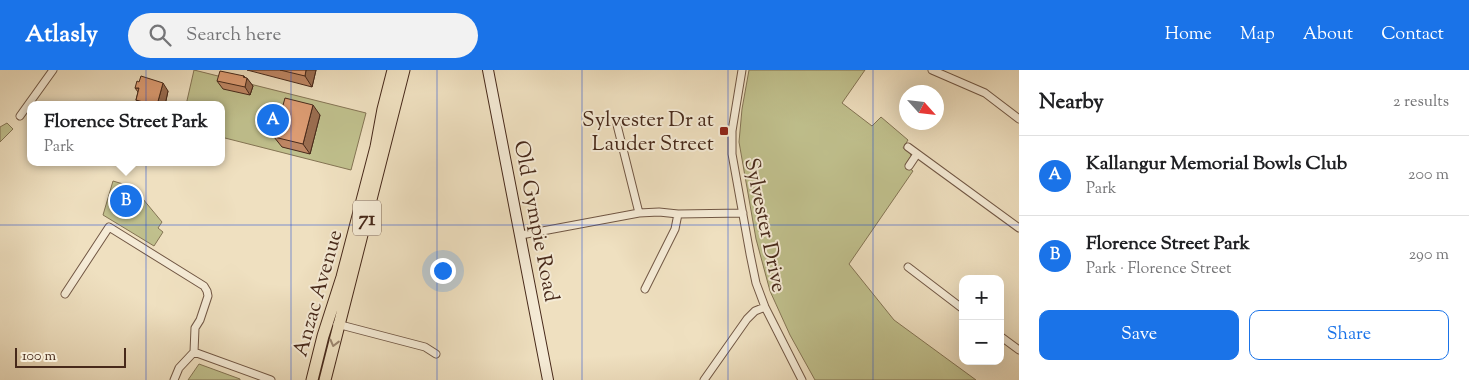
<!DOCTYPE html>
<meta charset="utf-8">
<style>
:root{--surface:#fff;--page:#f2f2f2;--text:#202124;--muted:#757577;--line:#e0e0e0;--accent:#1a73e8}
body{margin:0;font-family:"Sorts Mill Goudy",serif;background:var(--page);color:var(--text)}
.controls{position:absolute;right:15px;bottom:15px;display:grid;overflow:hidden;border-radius:10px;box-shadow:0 5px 20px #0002}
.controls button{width:45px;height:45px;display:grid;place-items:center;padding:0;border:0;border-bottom:1px solid var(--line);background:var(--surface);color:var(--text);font:25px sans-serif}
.compass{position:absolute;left:899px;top:15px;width:45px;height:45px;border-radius:50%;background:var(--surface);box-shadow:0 5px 20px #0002;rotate:117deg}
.scale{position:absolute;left:15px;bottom:12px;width:111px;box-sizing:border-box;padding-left:5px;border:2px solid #47291a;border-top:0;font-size:14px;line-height:18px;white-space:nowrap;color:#47291a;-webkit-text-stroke:4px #f5ebd6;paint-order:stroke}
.you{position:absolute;left:442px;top:200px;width:18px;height:18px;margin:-12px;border:4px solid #fff;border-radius:50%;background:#1a73e8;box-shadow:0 0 0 8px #1a73e833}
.badge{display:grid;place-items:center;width:32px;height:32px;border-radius:50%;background:var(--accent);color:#fff;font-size:16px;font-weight:700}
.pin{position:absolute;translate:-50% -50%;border:2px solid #fff;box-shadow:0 1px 5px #0006}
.popup{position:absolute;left:27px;top:31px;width:198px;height:65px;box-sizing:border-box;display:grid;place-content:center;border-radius:10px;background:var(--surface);filter:drop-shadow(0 1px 4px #0005);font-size:16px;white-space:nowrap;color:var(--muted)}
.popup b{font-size:19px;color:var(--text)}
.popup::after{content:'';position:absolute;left:50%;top:100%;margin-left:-10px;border:10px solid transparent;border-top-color:var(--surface)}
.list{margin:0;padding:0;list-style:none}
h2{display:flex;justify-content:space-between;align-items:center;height:65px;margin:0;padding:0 20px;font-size:21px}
h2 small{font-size:16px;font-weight:400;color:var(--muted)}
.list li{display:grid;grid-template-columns:32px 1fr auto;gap:15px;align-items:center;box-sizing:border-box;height:80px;padding:0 20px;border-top:1px solid var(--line)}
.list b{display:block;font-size:19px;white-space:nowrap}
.list p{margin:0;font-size:16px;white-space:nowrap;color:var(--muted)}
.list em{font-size:16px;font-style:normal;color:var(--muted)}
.actions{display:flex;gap:10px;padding:15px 20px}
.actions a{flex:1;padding:11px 0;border:1px solid var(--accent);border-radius:10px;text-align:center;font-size:18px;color:var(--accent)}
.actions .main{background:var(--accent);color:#fff}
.icon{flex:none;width:28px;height:28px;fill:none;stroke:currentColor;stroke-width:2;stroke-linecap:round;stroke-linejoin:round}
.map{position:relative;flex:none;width:1019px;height:310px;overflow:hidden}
header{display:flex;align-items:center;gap:30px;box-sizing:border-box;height:70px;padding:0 25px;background:var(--accent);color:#fff}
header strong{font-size:24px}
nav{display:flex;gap:28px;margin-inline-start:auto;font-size:18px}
.search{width:350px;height:45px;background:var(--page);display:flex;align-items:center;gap:12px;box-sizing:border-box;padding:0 18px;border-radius:28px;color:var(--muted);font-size:19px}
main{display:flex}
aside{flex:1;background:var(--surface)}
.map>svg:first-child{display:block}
</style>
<header>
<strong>Atlasly</strong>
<div class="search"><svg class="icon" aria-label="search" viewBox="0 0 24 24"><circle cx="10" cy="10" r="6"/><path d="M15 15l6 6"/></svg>Search here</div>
<nav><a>Home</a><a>Map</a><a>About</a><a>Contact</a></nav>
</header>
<main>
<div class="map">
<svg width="1019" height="310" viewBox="0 0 1019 310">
<rect width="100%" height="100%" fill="#efe0c0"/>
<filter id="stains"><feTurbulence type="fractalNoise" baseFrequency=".004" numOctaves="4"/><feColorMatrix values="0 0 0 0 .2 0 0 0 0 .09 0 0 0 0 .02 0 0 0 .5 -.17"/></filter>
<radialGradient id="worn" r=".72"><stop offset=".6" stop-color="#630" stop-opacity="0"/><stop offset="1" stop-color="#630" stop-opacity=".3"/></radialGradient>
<path fill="#c0c08d" stroke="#847454" d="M 194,0 L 366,43 L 351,100 L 221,67 L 221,35 L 186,35 Z
M 749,0 L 865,0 L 842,33 L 872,56 L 881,47 L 908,70 L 903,78 L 910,83 L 911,86 L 905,95 L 913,101 L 849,194 L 894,250 L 976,310 L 815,310 L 790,265 L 770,221 L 756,169 L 739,72 L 742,39 Z
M 7,53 L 13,59 L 0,72 L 0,57 Z
M 113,111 L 133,117 L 162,152 L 158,158 L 163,162 L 154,176 L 103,145 Z
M 199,294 L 240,309 L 240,310 L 188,310 Z"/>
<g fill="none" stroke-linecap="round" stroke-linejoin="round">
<g stroke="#715744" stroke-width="9">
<path id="minor" d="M 742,0 L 732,61 L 732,84 L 750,184 L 756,213 L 765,237 L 802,310
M 932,0 L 985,23 L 1019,49
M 20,46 L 53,0
M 617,55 L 639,143
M 908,77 L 1019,158
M 909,96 L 917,84
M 521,165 L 639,143 L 659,142 L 678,144 L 743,143
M 908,197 L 963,239
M 645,219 L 675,159 L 678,144
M 65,224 L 109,157 L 204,216 L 207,221 L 208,226 L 200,250 L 195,258 L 194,282 L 179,298 L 174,310
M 337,254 L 425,277 L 436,284
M 1000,266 L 1019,280
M 194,282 L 271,310
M 704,310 L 747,249 L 755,241 L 765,237"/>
</g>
<g stroke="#47291a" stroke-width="12">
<path id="secondary" d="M 488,0 L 548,310"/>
</g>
<g stroke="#47291a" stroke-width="13">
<path id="trunk" d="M 312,310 L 323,266 L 342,207 L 376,77 L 383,39 L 393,0
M 325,310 L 404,0"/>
</g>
<use href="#minor" stroke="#f5ebd6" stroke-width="7"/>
<use href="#secondary" stroke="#f5ebd6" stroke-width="10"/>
<use href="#trunk" stroke="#efe0c0" stroke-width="11"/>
</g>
<path fill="#bf8764" stroke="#47291a" d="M 247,0 L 316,0 L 312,17 Z
M 244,6 L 253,16 L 250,25 L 223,19 L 217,11 Z
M 135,18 L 168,21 L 165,35 L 139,35 L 136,30 L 138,22 Z
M 320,45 L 310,84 L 282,77 L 274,67 Z"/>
<path fill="#9b6e51" stroke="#47291a" d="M 306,0 L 316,0 L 312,17 L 305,6 Z
M 244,6 L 247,10 L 247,8 L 253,16 L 250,25 L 245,17 Z
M 163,13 L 168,21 L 165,35 L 157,35 Z
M 313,35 L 320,45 L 310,84 L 303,74 Z"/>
<path fill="#de9d74" stroke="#47291a" d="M 280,0 L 306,0 L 305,6 Z
M 220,1 L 244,6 L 243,7 L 247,8 L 245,17 L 217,11 Z
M 141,6 L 163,13 L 157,35 L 143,35 L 143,32 L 136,30 L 139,18 L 135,18 L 137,11 L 139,12 Z
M 285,28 L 313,35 L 303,74 L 274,67 Z"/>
<defs><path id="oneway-chevron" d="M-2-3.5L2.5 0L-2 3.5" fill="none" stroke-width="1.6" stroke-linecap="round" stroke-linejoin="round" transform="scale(1.25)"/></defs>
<use stroke="#9b846d" href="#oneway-chevron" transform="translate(334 273) rotate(104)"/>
<path fill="none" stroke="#1d4ed8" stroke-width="1" stroke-opacity="0.55" d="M 146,0 L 146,310M 291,0 L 291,310M 437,0 L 437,310M 582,0 L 582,310M 728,0 L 728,310M 873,0 L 873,310M 0,155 L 1019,155"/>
<rect fill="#8f2418" stroke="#f5ebd6" stroke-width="2" x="719" y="56" width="10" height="10" rx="2.5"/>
<g text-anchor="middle" stroke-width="4" stroke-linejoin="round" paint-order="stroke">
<rect fill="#f5ebd6" stroke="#7b6352" stroke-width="1" x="353" y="130.5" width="28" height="35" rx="4"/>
<g font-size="20" font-weight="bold" fill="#47291a">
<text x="367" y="155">71</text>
</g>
<g font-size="21" fill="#47291a" stroke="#f5ebd6" text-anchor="end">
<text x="714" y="56">Sylvester Dr at<tspan x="714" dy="24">Lauder Street</tspan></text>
</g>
<g font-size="21" fill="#47291a" stroke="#f5ebd6">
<text transform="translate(537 151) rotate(79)" y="7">Old Gympie Road</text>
<text transform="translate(766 155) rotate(78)" y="7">Sylvester Drive</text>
<text transform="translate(317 223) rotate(-74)" y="7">Anzac Avenue</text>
</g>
</g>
<rect width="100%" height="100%" filter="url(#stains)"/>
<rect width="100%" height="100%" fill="url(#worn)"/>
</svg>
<div class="controls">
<button>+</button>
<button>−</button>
</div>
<svg class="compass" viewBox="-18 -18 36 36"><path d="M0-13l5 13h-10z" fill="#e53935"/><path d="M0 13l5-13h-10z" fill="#757577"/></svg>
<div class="scale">100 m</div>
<div class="you"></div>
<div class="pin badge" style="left:273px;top:50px">A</div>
<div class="pin badge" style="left:126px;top:131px">B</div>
<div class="popup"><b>Florence Street Park</b>Park</div>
</div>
<aside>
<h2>Nearby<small>2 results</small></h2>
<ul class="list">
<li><span class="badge">A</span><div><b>Kallangur Memorial Bowls Club</b><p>Park</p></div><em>200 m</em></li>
<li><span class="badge">B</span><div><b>Florence Street Park</b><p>Park · Florence Street</p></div><em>290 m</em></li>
</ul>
<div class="actions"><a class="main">Save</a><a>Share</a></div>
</aside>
</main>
